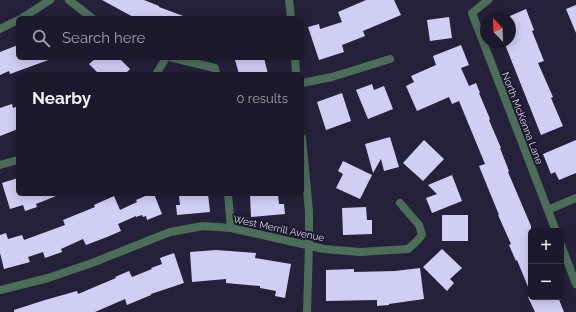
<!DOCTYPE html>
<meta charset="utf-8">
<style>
:root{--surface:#1c192c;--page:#252234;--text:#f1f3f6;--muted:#a0a0a9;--line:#3a3848}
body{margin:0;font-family:Raleway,sans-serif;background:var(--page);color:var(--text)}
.controls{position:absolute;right:12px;bottom:12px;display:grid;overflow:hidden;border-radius:6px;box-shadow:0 2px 10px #0003}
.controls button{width:36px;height:36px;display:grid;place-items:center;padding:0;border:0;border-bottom:1px solid var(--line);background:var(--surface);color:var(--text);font:20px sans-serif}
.compass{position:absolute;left:480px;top:12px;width:36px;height:36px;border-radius:50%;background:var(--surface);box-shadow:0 2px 10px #0003;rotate:337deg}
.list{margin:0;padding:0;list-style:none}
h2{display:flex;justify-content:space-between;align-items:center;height:52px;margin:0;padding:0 16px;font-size:17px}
h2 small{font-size:13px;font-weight:400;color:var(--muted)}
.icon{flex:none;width:22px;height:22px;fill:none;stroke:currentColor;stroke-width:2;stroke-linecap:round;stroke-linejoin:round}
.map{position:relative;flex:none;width:576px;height:312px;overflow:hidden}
.search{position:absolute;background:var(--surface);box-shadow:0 2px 10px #0003;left:16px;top:16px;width:288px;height:44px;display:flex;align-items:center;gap:10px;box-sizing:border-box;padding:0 14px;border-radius:6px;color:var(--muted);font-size:15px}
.panel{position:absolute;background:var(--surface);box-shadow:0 2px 10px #0003;left:16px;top:72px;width:288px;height:124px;border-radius:6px}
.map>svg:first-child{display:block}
</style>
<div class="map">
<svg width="576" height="312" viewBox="0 0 576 312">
<rect width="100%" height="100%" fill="#25213a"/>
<path fill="#d1cef4" d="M 102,0 L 144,0 L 159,6 L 159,7 L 186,17 L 186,18 L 135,18 Z
M 366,0 L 394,0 L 401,15 L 363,31 L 365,36 L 342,45 L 344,52 L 319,60 L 308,27 L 319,24 L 320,29 L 342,22 L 338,12 Z
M 576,5 L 576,33 L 566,9 Z
M 526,9 L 534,30 L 532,31 L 544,61 L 538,63 L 553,97 L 551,98 L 563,126 L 541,135 L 504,42 L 510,42 L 510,16 Z
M 449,17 L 452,38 L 430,41 L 427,20 Z
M 18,45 L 18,58 L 51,59 L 10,74 L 9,71 L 0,75 L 0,52 Z
M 461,45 L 469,65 L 461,68 L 469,86 L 476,83 L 480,93 L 479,93 L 490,119 L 489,120 L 501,148 L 500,148 L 509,171 L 508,172 L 531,226 L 531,294 L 517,260 L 516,261 L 509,245 L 511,244 L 498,215 L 499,215 L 479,166 L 485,164 L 459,101 L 452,104 L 449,97 L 417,111 L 406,86 L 414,82 L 411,76 L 436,65 L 433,56 Z
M 96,58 L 119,58 L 130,69 L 125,74 L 99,74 L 89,64 Z
M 245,58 L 264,58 L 268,74 L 239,74 L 235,60 Z
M 372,84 L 374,90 L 384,86 L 393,109 L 368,119 L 356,90 Z
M 342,93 L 351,121 L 326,130 L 317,102 Z
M 12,104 L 13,108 L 18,106 L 18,129 L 0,136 L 0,108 Z
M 390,137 L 399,167 L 384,171 L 381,159 L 373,173 L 365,144 Z
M 424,140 L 444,159 L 423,181 L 403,163 Z
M 576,140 L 576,173 L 559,180 L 555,172 L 551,174 L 543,154 Z
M 343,161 L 372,175 L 360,199 L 336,188 L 343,174 L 338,171 Z
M 452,175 L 462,201 L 432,213 L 426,198 L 437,194 L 428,185 Z
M 18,178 L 18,194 L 61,194 L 36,204 L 37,207 L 25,211 L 23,205 L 10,209 L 2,183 Z
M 150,194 L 154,194 L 162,214 L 147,220 L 146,216 L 143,217 L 142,215 L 136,217 L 136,216 L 118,224 L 121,231 L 107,237 L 86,245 L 83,239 L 61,249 L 62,252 L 45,258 L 43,252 L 28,257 L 30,262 L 4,269 L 0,253 L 0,235 L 6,233 L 8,239 L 22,235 L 24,240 L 65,225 L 63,220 L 95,207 L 94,205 L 114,196 L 120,210 L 137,202 L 136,200 Z
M 181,194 L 208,194 L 210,212 L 177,215 L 176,205 L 180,205 L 179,196 L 182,196 Z
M 250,194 L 278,194 L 279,204 L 284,204 L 285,214 L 251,217 Z
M 366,207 L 367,220 L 372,220 L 372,234 L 343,235 L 342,208 Z
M 442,215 L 468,215 L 468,241 L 442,241 Z
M 442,249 L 462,268 L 450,279 L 454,283 L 447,291 L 423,267 Z
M 216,250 L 256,253 L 255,258 L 291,264 L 285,298 L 275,296 L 276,291 L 260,288 L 260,286 L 226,283 L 226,279 L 192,282 L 190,252 Z
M 174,253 L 184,283 L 151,294 L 151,295 L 127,305 L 125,299 L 95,312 L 14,312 L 14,310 L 45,300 L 77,291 L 78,294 L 116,278 L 115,277 L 129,271 L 132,277 L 152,269 L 151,268 L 162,264 L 160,258 Z
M 420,268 L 424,299 L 389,304 L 389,305 L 377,306 L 377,300 L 326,301 L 326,270 L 354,269 L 354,272 L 395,271 Z
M 528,297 L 558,297 L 564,312 L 535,312 Z"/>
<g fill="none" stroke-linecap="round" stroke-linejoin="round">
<path stroke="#4c6e59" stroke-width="8" d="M 69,0 L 92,18
M 289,0 L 291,18
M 488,0 L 472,13 L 556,231
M 22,18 L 50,0
M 0,29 L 18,20
M 173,58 L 215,68 L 216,74
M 295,58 L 296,74
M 156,74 L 166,58
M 302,83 L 332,77 L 390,59
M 302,138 L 309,211 L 309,245 L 307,312
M 0,165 L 18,160
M 228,194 L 231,228
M 548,210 L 576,198
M 561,245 L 576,284
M 0,290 L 48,278 L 92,263 L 170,232 L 203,226 L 231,228 L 324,249 L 360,252 L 408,249 L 417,241 L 422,235 L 419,225 L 400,203"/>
</g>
<g text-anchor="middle" stroke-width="4" stroke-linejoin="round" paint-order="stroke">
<g font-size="10" fill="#d8d7e8" stroke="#1c1830">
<text transform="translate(523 118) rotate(69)" y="4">North McKenna Lane</text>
<text transform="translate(279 228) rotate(12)" y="4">West Merrill Avenue</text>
</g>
</g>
</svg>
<div class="controls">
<button>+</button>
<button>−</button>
</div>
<svg class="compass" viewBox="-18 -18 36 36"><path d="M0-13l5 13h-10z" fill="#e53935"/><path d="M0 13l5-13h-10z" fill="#a0a0a9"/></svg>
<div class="search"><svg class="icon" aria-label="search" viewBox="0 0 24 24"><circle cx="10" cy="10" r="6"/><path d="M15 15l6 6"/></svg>Search here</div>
<section class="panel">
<h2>Nearby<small>0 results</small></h2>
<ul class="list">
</ul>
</section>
</div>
